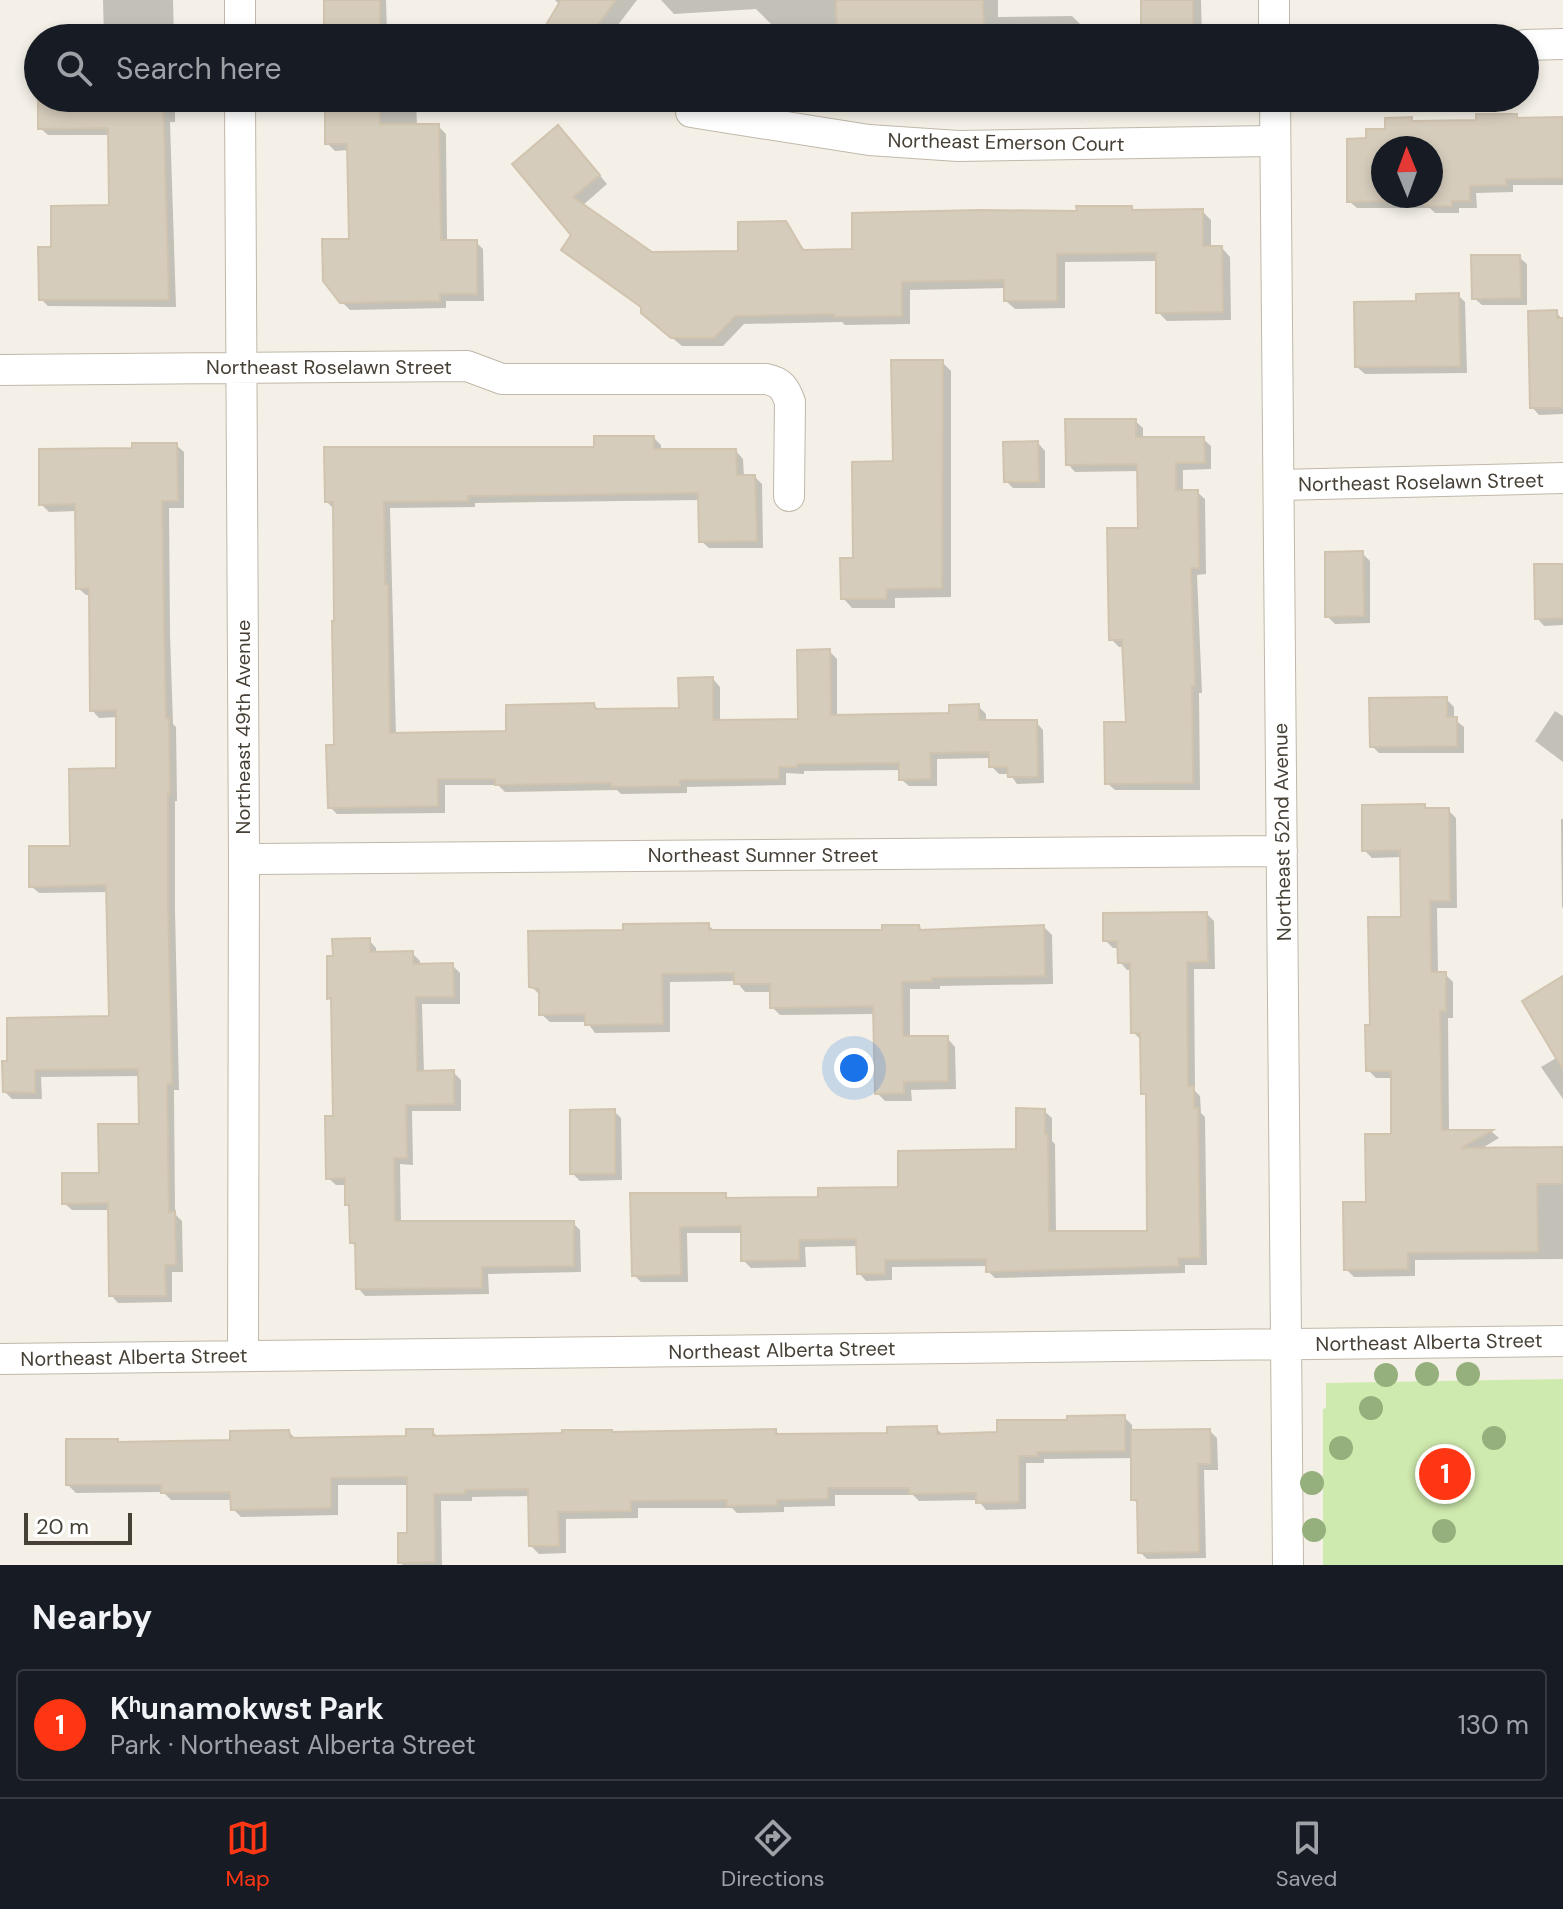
<!DOCTYPE html>
<meta charset="utf-8">
<style>
:root{--surface:#171b24;--page:#20242c;--text:#f1f3f6;--muted:#9ea1a6;--line:#363941;--accent:#ff3613}
body{margin:0;font-family:"DM Sans",sans-serif;background:var(--page);color:var(--text)}
.compass{position:absolute;left:1371px;top:136px;width:72px;height:72px;border-radius:50%;background:var(--surface);box-shadow:0 4px 12px #0003;rotate:359deg}
.scale{position:absolute;left:24px;bottom:20px;width:108px;box-sizing:border-box;padding-left:8px;border:4px solid #474036;border-top:0;font-size:22px;line-height:28px;white-space:nowrap;color:#474036;-webkit-text-stroke:6px #fff;paint-order:stroke}
.you{position:absolute;left:854px;top:1068px;width:28px;height:28px;margin:-20px;border:6px solid #fff;border-radius:50%;background:#1a73e8;box-shadow:0 0 0 12px #1a73e833}
.badge{display:grid;place-items:center;width:52px;height:52px;border-radius:50%;background:var(--accent);color:#fff;font-size:26px;font-weight:700}
.pin{position:absolute;translate:-50% -50%;border:4px solid #fff;box-shadow:0 2px 8px #0006}
.list{margin:0;padding:0;list-style:none}
h2{display:flex;justify-content:space-between;align-items:center;height:104px;margin:0;padding:0 32px;font-size:34px}
h2 small{font-size:26px;font-weight:400;color:var(--muted)}
.list li{display:grid;grid-template-columns:52px 1fr auto;gap:24px;align-items:center;box-sizing:border-box;height:112px;margin:0 16px 16px;padding:0 16px;border:2px solid var(--line);border-radius:8px}
.list b{display:block;font-size:30px;white-space:nowrap}
.list p{margin:0;font-size:26px;white-space:nowrap;color:var(--muted)}
.list em{font-size:26px;font-style:normal;color:var(--muted)}
.icon{flex:none;width:44px;height:44px;fill:none;stroke:currentColor;stroke-width:2;stroke-linecap:round;stroke-linejoin:round}
.map{position:relative;flex:none;width:1563px;height:1565px;overflow:hidden}
.search{position:absolute;background:var(--surface);box-shadow:0 4px 12px #0003;left:24px;right:24px;top:24px;height:88px;display:flex;align-items:center;gap:20px;box-sizing:border-box;padding:0 28px;border-radius:44px;color:var(--muted);font-size:30px}
.sheet{height:232px;background:var(--surface)}
nav{display:flex;justify-content:space-around;align-items:center;box-sizing:border-box;height:112px;border-top:2px solid var(--line);background:var(--surface);font-size:22px;color:var(--muted)}
nav a{display:grid;justify-items:center;gap:4px}
nav .on{color:var(--accent)}
.map>svg:first-child{display:block}
</style>
<div class="map">
<svg width="1563" height="1565" viewBox="0 0 1563 1565">
<rect width="100%" height="100%" fill="#f4f0e7"/>
<path fill="#cfeaae" d="M 1563,1379 L 1563,1565 L 1323,1565 L 1323,1409 L 1326,1408 L 1326,1383 Z"/>
<path fill="#0003" fill-rule="evenodd" d="M 103,0 L 173,0 L 174,38 L 104,38 Z
M 325,0 L 386,0 L 387,33 L 408,32 L 413,38 L 326,38 Z
M 555,0 L 637,0 L 608,38 L 540,38 L 560,5 Z
M 661,0 L 998,0 L 998,17 L 1072,16 L 1087,31 L 1088,38 L 839,38 L 839,25 L 772,25 L 756,9 L 674,14 Z
M 1143,0 L 1201,0 L 1202,38 L 1143,38 Z
M 87,98 L 175,98 L 175,122 L 170,122 L 176,307 L 48,306 L 41,299 L 53,249 L 111,207 L 110,135 L 48,135 L 40,128 Z
M 327,98 L 416,98 L 417,126 L 438,126 L 446,134 L 447,242 L 476,242 L 483,249 L 484,301 L 446,301 L 446,308 L 350,310 L 342,302 L 351,241 L 349,150 L 335,151 L 327,143 Z
M 1516,116 L 1520,120 L 1563,119 L 1563,185 L 1513,185 L 1513,192 L 1476,193 L 1477,208 L 1459,208 L 1459,213 L 1435,213 L 1430,208 L 1357,208 L 1349,201 L 1368,140 L 1412,119 L 1415,123 L 1478,122 ZM 1383,148 L 1431,148 L 1431,196 L 1383,196 Z
M 567,136 L 607,184 L 582,206 L 651,254 L 740,253 L 785,223 L 806,252 L 854,251 L 1079,213 L 1131,208 L 1136,212 L 1202,211 L 1211,220 L 1211,248 L 1222,248 L 1230,257 L 1231,320 L 1167,321 L 1158,312 L 1158,261 L 1065,262 L 1065,308 L 1015,309 L 1006,301 L 1006,288 L 910,290 L 910,324 L 845,325 L 842,322 L 744,324 L 723,346 L 682,346 L 652,321 L 643,309 L 563,250 L 574,235 Z
M 1519,257 L 1527,264 L 1527,305 L 1482,305 L 1474,298 Z
M 1458,295 L 1465,302 L 1467,373 L 1365,374 L 1357,367 L 1419,303 Z
M 1556,312 L 1563,320 L 1563,414 L 1539,415 L 1532,407 Z
M 942,362 L 951,371 L 951,597 L 895,598 L 895,608 L 852,608 L 843,598 L 895,463 Z
M 1135,421 L 1143,428 L 1143,439 L 1203,439 L 1211,446 L 1211,469 L 1183,470 L 1183,492 L 1197,492 L 1205,499 L 1206,574 L 1197,575 L 1202,693 L 1199,693 L 1200,790 L 1115,790 L 1107,783 L 1128,724 L 1125,647 L 1119,647 L 1111,639 L 1140,530 L 1139,471 L 1075,472 L 1068,464 Z
M 654,438 L 661,445 L 661,451 L 736,451 L 743,459 L 744,477 L 755,477 L 762,484 L 763,548 L 709,548 L 701,541 L 701,500 L 475,503 L 475,507 L 390,508 L 396,735 L 508,733 L 594,705 L 600,711 L 681,710 L 713,679 L 720,687 L 720,722 L 800,721 L 829,651 L 837,659 L 837,717 L 951,715 L 978,706 L 986,714 L 986,722 L 1036,722 L 1043,730 L 1044,783 L 1017,784 L 1010,774 L 999,774 L 991,766 L 991,758 L 937,759 L 937,786 L 909,786 L 901,779 L 901,770 L 804,771 L 804,774 L 786,773 L 786,785 L 687,787 L 687,793 L 621,794 L 617,790 L 505,792 L 498,785 L 445,785 L 445,813 L 337,814 L 330,807 L 336,747 L 335,510 L 327,502 Z
M 1038,443 L 1045,451 L 1045,488 L 1013,488 L 1006,481 Z
M 176,445 L 184,452 L 184,508 L 169,508 L 170,634 L 173,724 L 176,727 L 177,801 L 175,801 L 175,911 L 179,1090 L 174,1090 L 175,1214 L 182,1221 L 183,1272 L 172,1272 L 172,1302 L 118,1303 L 111,1295 L 110,1210 L 72,1210 L 64,1203 L 101,1175 L 141,1126 L 140,1076 L 41,1077 L 42,1099 L 12,1099 L 5,1092 L 4,1063 L 111,1018 L 108,892 L 39,893 L 31,886 L 72,848 L 118,770 L 118,717 L 99,718 L 92,710 L 91,595 L 86,595 L 78,588 L 77,511 L 49,512 L 41,504 L 134,450 Z
M 1362,553 L 1370,561 L 1370,623 L 1335,624 L 1327,616 Z
M 1563,566 L 1563,625 L 1544,626 L 1537,618 Z
M 1446,699 L 1454,707 L 1454,719 L 1464,727 L 1464,753 L 1379,753 L 1372,746 Z
M 1555,711 L 1563,716 L 1563,762 L 1535,741 Z
M 1424,806 L 1428,810 L 1448,810 L 1456,818 L 1457,908 L 1437,908 L 1438,974 L 1445,974 L 1453,982 L 1453,1018 L 1448,1018 L 1449,1132 L 1492,1132 L 1499,1138 L 1479,1150 L 1563,1149 L 1563,1259 L 1415,1260 L 1415,1276 L 1354,1277 L 1346,1269 L 1393,1136 L 1393,1078 L 1376,1078 L 1368,1070 L 1372,1027 L 1403,919 L 1402,857 L 1372,858 L 1364,850 Z
M 1561,819 L 1563,819 L 1563,908 L 1562,907 Z
M 1207,914 L 1214,921 L 1215,969 L 1194,969 L 1195,1091 L 1200,1096 L 1201,1113 L 1205,1117 L 1207,1265 L 1185,1265 L 1185,1273 L 995,1278 L 988,1271 L 988,1266 L 892,1267 L 892,1280 L 866,1281 L 859,1273 L 858,1246 L 805,1247 L 806,1267 L 751,1268 L 743,1260 L 743,1233 L 687,1233 L 688,1282 L 641,1282 L 634,1275 L 633,1195 L 725,1195 L 731,1200 L 820,1199 L 900,1189 L 1018,1151 L 1044,1111 L 1052,1118 L 1052,1141 L 1055,1144 L 1056,1233 L 1149,1233 L 1148,1098 L 1143,1093 L 1141,1040 L 1133,1032 L 1132,970 L 1127,970 L 1120,962 L 1119,948 L 1113,948 L 1105,940 Z
M 708,925 L 716,932 L 884,932 L 919,927 L 924,932 L 1044,927 L 1052,935 L 1053,984 L 940,986 L 940,989 L 910,989 L 910,1038 L 947,1038 L 955,1047 L 956,1089 L 911,1090 L 912,1101 L 885,1101 L 877,1093 L 875,1014 L 780,1015 L 772,1007 L 772,992 L 745,992 L 736,981 L 670,982 L 670,1032 L 595,1033 L 587,1022 L 550,1022 L 541,1014 L 540,995 L 531,986 L 625,932 Z
M 369,940 L 376,948 L 376,954 L 412,953 L 420,961 L 420,966 L 452,965 L 460,973 L 460,1004 L 422,1004 L 424,1073 L 453,1072 L 461,1080 L 461,1111 L 412,1111 L 413,1165 L 400,1164 L 401,1223 L 573,1223 L 580,1230 L 581,1272 L 488,1274 L 489,1294 L 365,1296 L 358,1288 L 357,1248 L 351,1242 L 351,1208 L 347,1204 L 347,1185 L 336,1185 L 328,1178 L 335,1118 L 333,1002 L 329,998 Z
M 1563,978 L 1563,1099 L 1541,1067 L 1558,1057 Z
M 614,1111 L 621,1118 L 622,1180 L 580,1181 L 572,1173 Z
M 1124,1417 L 1132,1425 L 1132,1432 L 1210,1431 L 1217,1438 L 1218,1470 L 1204,1470 L 1206,1558 L 1147,1559 L 1140,1552 L 1139,1505 L 1133,1499 L 1133,1458 L 1044,1459 L 1044,1463 L 1026,1463 L 1026,1509 L 986,1510 L 978,1500 L 919,1501 L 913,1495 L 835,1495 L 835,1506 L 784,1507 L 784,1512 L 737,1513 L 732,1508 L 638,1508 L 638,1518 L 566,1519 L 566,1553 L 539,1554 L 531,1546 L 530,1496 L 472,1497 L 472,1501 L 441,1501 L 442,1565 L 403,1565 L 400,1562 L 409,1535 L 409,1485 L 338,1485 L 338,1515 L 241,1517 L 233,1509 L 232,1500 L 171,1500 L 163,1492 L 76,1493 L 68,1485 L 120,1444 L 232,1442 L 289,1432 L 297,1440 L 408,1438 L 432,1431 L 439,1438 L 776,1431 L 781,1436 L 889,1435 L 936,1428 L 943,1435 L 1000,1434 L 1069,1422 Z"/>
<path fill="#d6ccbc" stroke="#d1c4af" stroke-width="2" fill-rule="evenodd" d="M 324,0 L 380,0 L 380,38 L 324,38 Z
M 561,0 L 616,0 L 588,38 L 538,38 Z
M 836,0 L 983,0 L 984,38 L 837,38 Z
M 1141,0 L 1193,0 L 1193,38 L 1141,38 Z
M 38,98 L 163,98 L 169,300 L 39,300 L 38,247 L 51,247 L 51,206 L 109,205 L 108,128 L 38,129 Z
M 325,98 L 380,98 L 380,124 L 439,124 L 441,240 L 477,240 L 477,294 L 440,294 L 440,301 L 340,303 L 323,281 L 322,239 L 349,239 L 347,144 L 325,144 Z
M 1476,114 L 1517,114 L 1517,118 L 1563,117 L 1563,178 L 1506,179 L 1506,185 L 1470,186 L 1470,201 L 1452,201 L 1452,206 L 1425,206 L 1425,201 L 1347,202 L 1347,139 L 1366,138 L 1366,129 L 1385,129 L 1385,118 L 1412,117 L 1412,121 L 1476,120 ZM 1383,148 L 1431,148 L 1431,196 L 1383,196 Z
M 558,125 L 600,175 L 573,197 L 652,252 L 738,251 L 738,222 L 786,221 L 803,250 L 852,249 L 852,213 L 980,210 L 1077,211 L 1076,206 L 1132,206 L 1132,210 L 1203,209 L 1203,246 L 1222,246 L 1223,312 L 1156,313 L 1156,253 L 1057,254 L 1057,301 L 1004,301 L 1004,280 L 902,282 L 902,316 L 834,317 L 834,314 L 735,316 L 714,338 L 671,338 L 641,313 L 641,307 L 561,250 L 571,235 L 512,164 Z
M 1471,255 L 1520,255 L 1521,298 L 1472,299 Z
M 1459,293 L 1460,366 L 1355,367 L 1354,302 L 1416,301 L 1416,294 Z
M 1557,310 L 1557,318 L 1563,318 L 1563,408 L 1530,408 L 1528,311 Z
M 891,360 L 943,360 L 942,588 L 887,589 L 886,599 L 841,599 L 840,558 L 853,558 L 852,462 L 893,461 Z
M 1065,419 L 1136,419 L 1136,437 L 1204,437 L 1205,463 L 1176,463 L 1176,490 L 1198,490 L 1199,568 L 1191,568 L 1195,686 L 1192,686 L 1193,783 L 1105,784 L 1104,722 L 1126,722 L 1122,640 L 1109,640 L 1107,528 L 1138,528 L 1137,464 L 1066,465 Z
M 594,436 L 654,436 L 654,449 L 736,449 L 737,475 L 755,475 L 757,541 L 699,542 L 698,493 L 468,496 L 468,501 L 384,502 L 385,584 L 388,584 L 390,733 L 506,731 L 506,705 L 594,703 L 595,709 L 679,708 L 678,678 L 713,677 L 713,720 L 798,719 L 797,650 L 830,649 L 831,715 L 949,713 L 949,705 L 979,704 L 979,720 L 1037,720 L 1038,777 L 1008,777 L 1007,767 L 989,767 L 989,752 L 930,753 L 931,779 L 899,780 L 899,763 L 797,764 L 797,767 L 779,767 L 779,779 L 680,780 L 680,786 L 611,787 L 611,783 L 495,785 L 495,779 L 438,779 L 438,806 L 328,808 L 326,745 L 334,745 L 332,621 L 334,621 L 333,502 L 325,502 L 324,447 L 594,447 Z
M 1038,441 L 1039,482 L 1004,482 L 1003,442 Z
M 132,443 L 177,443 L 178,501 L 162,501 L 164,625 L 166,718 L 169,718 L 170,794 L 168,794 L 168,902 L 172,1084 L 167,1084 L 169,1212 L 175,1211 L 176,1265 L 165,1265 L 166,1296 L 109,1296 L 108,1203 L 62,1204 L 62,1173 L 99,1173 L 98,1124 L 139,1124 L 138,1069 L 35,1070 L 35,1093 L 3,1092 L 2,1061 L 7,1061 L 7,1018 L 109,1016 L 106,885 L 29,887 L 29,846 L 70,846 L 69,769 L 116,768 L 116,710 L 90,711 L 89,588 L 76,589 L 75,504 L 39,505 L 39,449 L 132,448 Z
M 1363,551 L 1364,616 L 1325,617 L 1325,552 Z
M 1534,564 L 1563,564 L 1563,618 L 1535,619 Z
M 1447,697 L 1447,717 L 1457,717 L 1457,746 L 1370,747 L 1369,698 Z
M 1425,804 L 1425,808 L 1449,808 L 1450,901 L 1430,901 L 1431,972 L 1446,972 L 1446,1011 L 1440,1011 L 1442,1130 L 1493,1130 L 1461,1148 L 1563,1147 L 1563,1184 L 1537,1184 L 1538,1252 L 1408,1253 L 1408,1269 L 1344,1270 L 1343,1202 L 1366,1202 L 1365,1134 L 1391,1134 L 1391,1071 L 1366,1071 L 1365,1025 L 1370,1025 L 1368,917 L 1401,917 L 1400,850 L 1362,851 L 1362,805 Z
M 1207,912 L 1208,962 L 1187,962 L 1188,1086 L 1194,1086 L 1194,1108 L 1198,1108 L 1200,1258 L 1178,1258 L 1179,1266 L 986,1272 L 986,1259 L 885,1260 L 885,1274 L 857,1274 L 856,1239 L 799,1240 L 799,1260 L 741,1261 L 741,1226 L 680,1227 L 681,1275 L 632,1276 L 630,1193 L 726,1193 L 726,1198 L 818,1197 L 818,1188 L 898,1187 L 898,1151 L 1016,1149 L 1016,1108 L 1045,1109 L 1045,1134 L 1048,1134 L 1049,1231 L 1147,1231 L 1146,1094 L 1141,1094 L 1140,1033 L 1131,1033 L 1130,963 L 1118,963 L 1117,941 L 1103,941 L 1103,913 Z
M 709,923 L 709,930 L 882,930 L 882,925 L 919,925 L 920,930 L 1044,925 L 1045,976 L 932,978 L 932,981 L 902,982 L 903,1036 L 948,1036 L 948,1081 L 904,1082 L 904,1093 L 875,1094 L 873,1006 L 770,1008 L 770,984 L 734,984 L 734,973 L 662,974 L 663,1024 L 585,1025 L 585,1014 L 539,1015 L 539,989 L 529,987 L 528,931 L 623,930 L 623,924 Z
M 370,938 L 370,952 L 413,951 L 413,964 L 453,963 L 454,997 L 416,997 L 417,1071 L 454,1070 L 454,1104 L 406,1105 L 407,1158 L 394,1158 L 395,1221 L 574,1221 L 574,1266 L 482,1267 L 482,1288 L 356,1289 L 355,1243 L 350,1243 L 349,1205 L 345,1205 L 345,1178 L 326,1179 L 325,1116 L 333,1116 L 331,998 L 327,999 L 327,956 L 333,956 L 332,939 Z
M 1563,976 L 1563,1070 L 1522,1001 Z
M 615,1109 L 615,1174 L 570,1174 L 570,1110 Z
M 1125,1415 L 1125,1451 L 1037,1452 L 1037,1456 L 1019,1456 L 1019,1502 L 976,1503 L 976,1493 L 909,1494 L 909,1488 L 828,1488 L 828,1499 L 777,1500 L 777,1505 L 727,1506 L 727,1500 L 631,1501 L 631,1511 L 558,1512 L 559,1546 L 529,1546 L 528,1489 L 465,1490 L 465,1494 L 434,1494 L 435,1562 L 398,1563 L 398,1533 L 407,1533 L 407,1477 L 331,1478 L 331,1508 L 231,1510 L 230,1492 L 161,1493 L 161,1485 L 66,1485 L 66,1439 L 118,1439 L 118,1442 L 230,1440 L 230,1431 L 289,1430 L 290,1438 L 406,1436 L 406,1429 L 433,1429 L 433,1436 L 562,1433 L 562,1430 L 612,1430 L 612,1432 L 776,1429 L 776,1434 L 887,1433 L 887,1427 L 937,1426 L 937,1434 L 997,1432 L 997,1420 L 1067,1420 L 1067,1416 Z
M 1210,1429 L 1211,1464 L 1198,1464 L 1199,1552 L 1138,1553 L 1137,1500 L 1131,1500 L 1131,1430 Z"/>
<g fill="none" stroke-linecap="round" stroke-linejoin="round">
<g stroke="#c0b8a9" stroke-width="32">
<path id="street" d="M 240,0 L 240,38
M 1274,0 L 1274,38
M 1525,45 L 1563,44
M 240,98 L 244,859 L 243,1356
M 1275,98 L 1288,1565
M 691,112 L 869,140 L 958,146 L 1275,141
M 0,370 L 467,366 L 502,379 L 766,379 C 781,382 785,388 790,402 L 789,496
M 1279,485 L 1563,478
M 244,859 L 1282,851
M 0,1359 L 1563,1341"/>
</g>
<use href="#street" stroke="#fff" stroke-width="30"/>
</g>
<g fill="#95b07d">
<circle cx="1427" cy="1374" r="12"/>
<circle cx="1468" cy="1374" r="12"/>
<circle cx="1386" cy="1375" r="12"/>
<circle cx="1371" cy="1408" r="12"/>
<circle cx="1494" cy="1438" r="12"/>
<circle cx="1341" cy="1448" r="12"/>
<circle cx="1312" cy="1483" r="12"/>
<circle cx="1314" cy="1530" r="12"/>
<circle cx="1444" cy="1531" r="12"/>
</g>
<g text-anchor="middle" stroke-width="6" stroke-linejoin="round" paint-order="stroke">
<g font-size="20" fill="#474036" stroke="#fff">
<text transform="translate(1006 142) rotate(1)" y="7">Northeast Emerson Court</text>
<text x="329" y="374">Northeast Roselawn Street</text>
<text transform="translate(1421 482) rotate(-1)" y="7">Northeast Roselawn Street</text>
<text transform="translate(243 727) rotate(-90)" y="7">Northeast 49th Avenue</text>
<text transform="translate(1282 832) rotate(-91)" y="7">Northeast 52nd Avenue</text>
<text x="763" y="862">Northeast Sumner Street</text>
<text transform="translate(1429 1342) rotate(-1)" y="7">Northeast Alberta Street</text>
<text transform="translate(782 1350) rotate(-1)" y="7">Northeast Alberta Street</text>
<text transform="translate(134 1357) rotate(-1)" y="7">Northeast Alberta Street</text>
</g>
</g>
</svg>
<svg class="compass" viewBox="-18 -18 36 36"><path d="M0-13l5 13h-10z" fill="#e53935"/><path d="M0 13l5-13h-10z" fill="#9ea1a6"/></svg>
<div class="scale">20 m</div>
<div class="you"></div>
<div class="pin badge" style="left:1445px;top:1474px">1</div>
<div class="search"><svg class="icon" aria-label="search" viewBox="0 0 24 24"><circle cx="10" cy="10" r="6"/><path d="M15 15l6 6"/></svg>Search here</div>
</div>
<section class="sheet">
<h2>Nearby<small></small></h2>
<ul class="list">
<li><span class="badge">1</span><div><b>Kʰunamokwst Park</b><p>Park · Northeast Alberta Street</p></div><em>130 m</em></li>
</ul>
</section>
<nav>
<a class="on"><svg class="icon" aria-label="map" viewBox="0 0 24 24"><path d="M3 6l6-2 6 2 6-2v14l-6 2-6-2-6 2zM9 4v14M15 6v14"/></svg>Map</a>
<a><svg class="icon" aria-label="directions" viewBox="0 0 24 24"><path d="M12 3l9 9-9 9-9-9zM9 14v-3h6M13 9l2 2-2 2"/></svg>Directions</a>
<a><svg class="icon" aria-label="saved" viewBox="0 0 24 24"><path d="M7 4h10v16l-5-4-5 4z"/></svg>Saved</a>
</nav>
